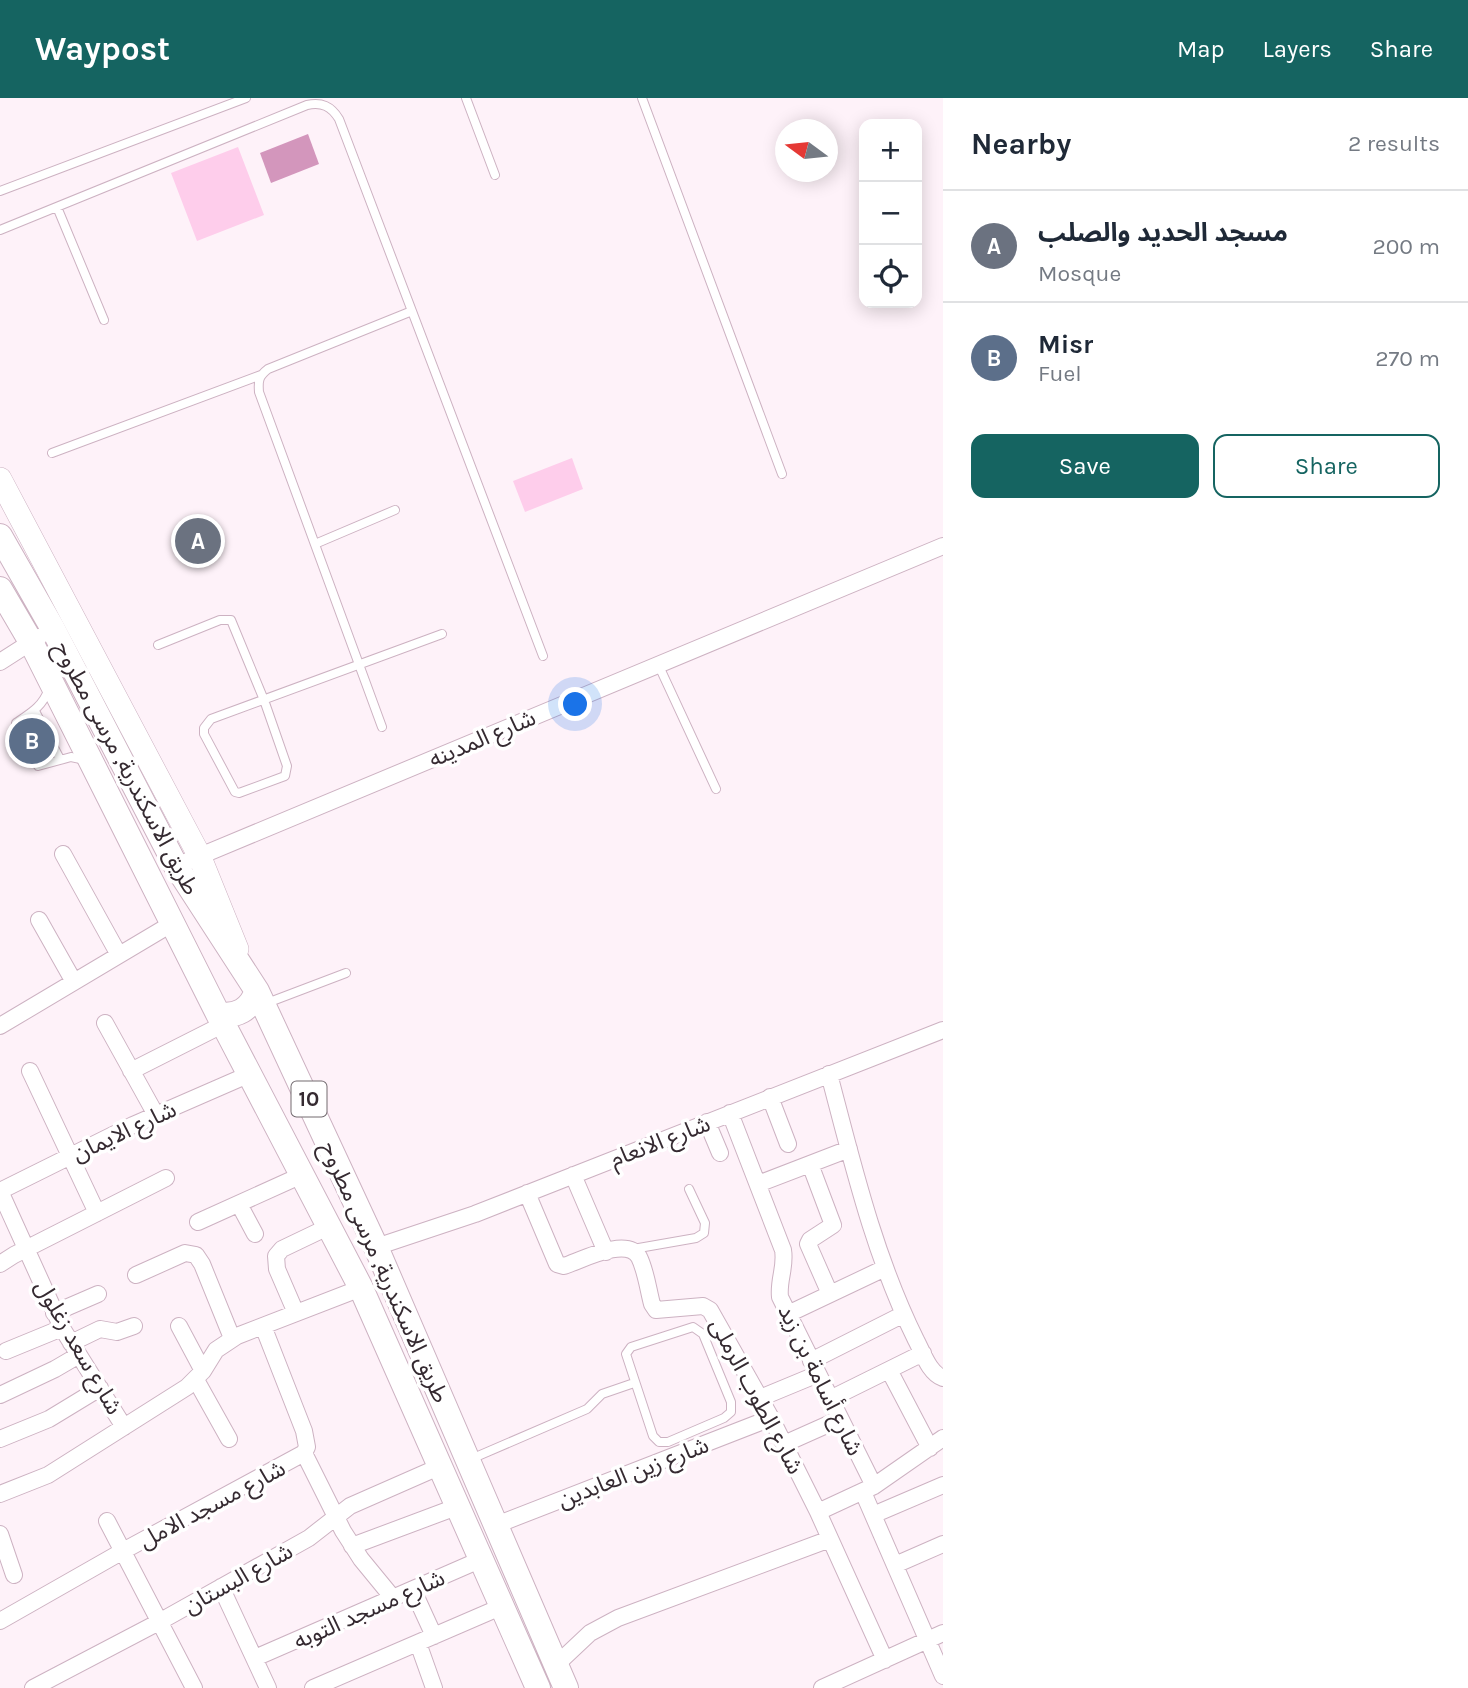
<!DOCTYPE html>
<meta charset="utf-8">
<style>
:root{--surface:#fff;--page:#f6f6f7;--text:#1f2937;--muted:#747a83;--line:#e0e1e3;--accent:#156461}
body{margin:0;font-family:Karla,"Noto Sans Arabic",sans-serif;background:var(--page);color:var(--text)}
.controls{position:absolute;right:21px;top:21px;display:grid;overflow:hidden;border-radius:14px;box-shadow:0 4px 18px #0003}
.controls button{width:63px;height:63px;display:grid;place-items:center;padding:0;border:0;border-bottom:2px solid var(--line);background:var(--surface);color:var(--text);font:35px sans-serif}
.compass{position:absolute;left:775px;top:21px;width:63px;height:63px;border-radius:50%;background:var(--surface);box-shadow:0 4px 18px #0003;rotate:285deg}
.you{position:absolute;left:576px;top:607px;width:24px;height:24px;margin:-18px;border:5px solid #fff;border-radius:50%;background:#1a73e8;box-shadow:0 0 0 10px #1a73e833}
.badge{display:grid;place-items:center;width:46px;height:46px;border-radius:50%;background:var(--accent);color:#fff;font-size:23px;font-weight:700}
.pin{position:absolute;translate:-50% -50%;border:4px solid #fff;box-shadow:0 2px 7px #0006}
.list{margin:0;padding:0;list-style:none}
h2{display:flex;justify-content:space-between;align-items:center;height:91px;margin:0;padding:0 28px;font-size:30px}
h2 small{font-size:23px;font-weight:400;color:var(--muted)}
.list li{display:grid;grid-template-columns:46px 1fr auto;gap:21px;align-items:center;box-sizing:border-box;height:112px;padding:0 28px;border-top:2px solid var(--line)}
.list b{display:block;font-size:26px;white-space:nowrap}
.list p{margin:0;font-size:23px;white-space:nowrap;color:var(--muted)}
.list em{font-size:23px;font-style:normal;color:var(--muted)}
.actions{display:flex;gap:14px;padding:21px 28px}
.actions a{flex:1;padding:16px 0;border:2px solid var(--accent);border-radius:14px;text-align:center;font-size:24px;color:var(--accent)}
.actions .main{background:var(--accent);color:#fff}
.icon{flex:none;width:38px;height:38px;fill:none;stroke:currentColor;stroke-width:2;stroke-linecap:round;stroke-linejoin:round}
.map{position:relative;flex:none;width:943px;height:1590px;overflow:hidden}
header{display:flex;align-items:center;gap:42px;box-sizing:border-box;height:98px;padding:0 35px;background:var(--accent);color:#fff}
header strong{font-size:33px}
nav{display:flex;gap:38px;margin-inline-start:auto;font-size:24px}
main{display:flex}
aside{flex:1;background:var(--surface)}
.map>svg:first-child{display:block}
</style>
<header>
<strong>Waypost</strong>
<nav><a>Map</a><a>Layers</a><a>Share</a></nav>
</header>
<main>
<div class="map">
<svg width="943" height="1590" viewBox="0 0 943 1590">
<rect width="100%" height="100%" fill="#fef2f9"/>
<path fill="#fecdeb" d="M 238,49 L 264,117 L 197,143 L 171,75 Z
M 572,360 L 583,391 L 525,414 L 513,383 Z"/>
<path fill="#d396bc" d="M 308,36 L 319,66 L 271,85 L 260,55 Z"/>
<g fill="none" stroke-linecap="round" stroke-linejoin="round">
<g stroke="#cdb2c2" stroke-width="10">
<path id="lane" d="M 466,0 L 495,77
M 642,0 L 782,376
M 0,93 L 246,0
M 57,109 L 104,222
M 0,132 L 307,7 C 322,4 331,8 339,21 L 543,558
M 52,355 L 261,277
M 315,446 L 395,412
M 158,547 L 220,522 L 231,522 L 264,602 L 287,668 L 285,678 L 239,695 L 235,694 L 204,636 L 204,630 L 211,621 L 442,536
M 658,566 L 716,691
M 49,591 C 42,609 31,615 16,625 L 16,630 L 38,668 L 71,659 L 85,662
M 35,613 L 60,661
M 382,629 L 259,294 C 258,282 259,278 268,271 L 412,213
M 267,905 L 346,875
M 633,1151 L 696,1140 L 704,1135 L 705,1125 L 689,1091
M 693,1229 L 703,1236 L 731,1304 L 731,1314 L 724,1320 L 668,1344 L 659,1344 L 653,1338 L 626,1256 L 631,1249 Z
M 471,1361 L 587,1311 L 602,1296 L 634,1285"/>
</g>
<g stroke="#cdb2c2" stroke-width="18">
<path id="street" d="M 0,564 L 39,539
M 63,756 L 119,857
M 176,768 L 943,448
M 39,822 L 74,884
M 105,925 L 156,1017
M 0,928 L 173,825
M 30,973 L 97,1115
M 131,973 L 224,926
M 829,976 C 853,1067 874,1157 916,1242 C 923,1255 929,1275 943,1280
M 770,999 L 788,1046
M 730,1015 L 783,1152 C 786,1169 778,1182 780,1199 L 874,1388
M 707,1024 L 720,1055
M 810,1066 L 833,1127 L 810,1142 L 808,1146 L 830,1196
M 573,1077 L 606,1154
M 758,1086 L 849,1051
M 0,1093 L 133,1027 L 250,976
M 0,1093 L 62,1230 L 124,1329
M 527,1095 L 557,1166 L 564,1168 C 582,1162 627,1138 639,1159 C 646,1173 648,1191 652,1206 L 656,1212 L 703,1208 L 710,1212 L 771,1320 L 818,1414 L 885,1562
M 239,1106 L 255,1136
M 198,1124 L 302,1077
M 376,1149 L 475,1116 L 943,932
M 0,1166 L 14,1157 L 166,1080
M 136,1177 L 185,1155 L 196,1157 L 202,1166 L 232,1240
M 54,1215 L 98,1196
M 296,1215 L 277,1171 L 276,1158 L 282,1151 L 328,1129
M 788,1216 L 885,1170
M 179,1228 L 203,1273
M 71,1245 L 100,1231 L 117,1234 L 134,1228
M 6,1253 L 62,1230
M 811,1263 L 904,1216
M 889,1272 L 930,1350
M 196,1282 L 229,1341
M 0,1297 L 55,1271 L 79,1257
M 760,1300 L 818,1276
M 830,1301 L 923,1255
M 0,1341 L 49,1321 L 100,1290
M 784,1346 L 840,1321
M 304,1355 L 343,1433 L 361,1461 L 393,1500
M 863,1394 L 943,1578
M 0,1396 L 48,1377 L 187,1289 L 203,1273 L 216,1252 L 237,1238 L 361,1190
M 818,1414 L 874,1388 L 943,1340
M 873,1417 L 943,1387
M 107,1423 L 194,1590
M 496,1427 L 771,1320
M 0,1436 L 14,1477
M 352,1448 L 459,1408
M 895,1467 L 943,1446
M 221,1489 L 268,1590
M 413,1492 L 434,1538
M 0,1523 L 123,1453 L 304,1355 L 307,1349 L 304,1333 L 263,1228
M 418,1545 L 434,1590
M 255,1560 L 482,1461
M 556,1567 L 590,1535 L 618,1520 L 830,1441
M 33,1590 L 159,1524 L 309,1440 L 350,1408 L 441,1368
M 313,1590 L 503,1508
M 822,1590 L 943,1535"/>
</g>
<g stroke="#cdb2c2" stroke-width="24">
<path id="secondary" d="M 0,381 L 199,757 L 237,851"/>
</g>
<g stroke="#cdb2c2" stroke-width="26">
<path id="primary" d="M 0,438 L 53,531 L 176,768 L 257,893 L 376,1149 L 566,1590
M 0,491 L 31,544 L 218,916 L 361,1190 L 538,1590
M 218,916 C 237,919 250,912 257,893"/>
</g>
<use href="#lane" stroke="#fff" stroke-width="8"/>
<use href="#street" stroke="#fff" stroke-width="16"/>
<use href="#secondary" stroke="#fff" stroke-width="23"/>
<use href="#primary" stroke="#fff" stroke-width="24"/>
</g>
<g text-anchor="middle" stroke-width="7" stroke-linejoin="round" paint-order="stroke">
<rect fill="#fff" stroke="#726a6f" stroke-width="2" x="291.5" y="983.5" width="35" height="35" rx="5"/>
<g font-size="21" font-weight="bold" fill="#352a31">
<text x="309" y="1008">10</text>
</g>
<g font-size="23" fill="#352a31" stroke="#fff">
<text transform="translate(482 640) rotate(-23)" y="8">شارع المدينه</text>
<text transform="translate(127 670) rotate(62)" y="8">طريق الاسكندرية, مرسى مطروح</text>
<text transform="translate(124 1033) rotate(-25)" y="8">شارع الايمان</text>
<text transform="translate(660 1043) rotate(-21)" y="8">شارع الانعام</text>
<text transform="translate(385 1174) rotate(66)" y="8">طريق الاسكندرية, مرسى مطروح</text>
<text transform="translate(79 1249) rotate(60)" y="8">شارع سعد زغلول</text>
<text transform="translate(821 1282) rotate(64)" y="8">شارع أسامة بن زيد</text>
<text transform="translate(757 1298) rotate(62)" y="8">شارع الطوب الرملى</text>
<text transform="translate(633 1374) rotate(-21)" y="8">شارع زين العابدين</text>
<text transform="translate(212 1406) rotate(-28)" y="8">شارع مسجد الامل</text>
<text transform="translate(238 1480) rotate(-29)" y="8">شارع البستان</text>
<text transform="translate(369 1511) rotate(-24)" y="8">شارع مسجد التوبه</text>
</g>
</g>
</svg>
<div class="controls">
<button>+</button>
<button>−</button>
<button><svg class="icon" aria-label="locate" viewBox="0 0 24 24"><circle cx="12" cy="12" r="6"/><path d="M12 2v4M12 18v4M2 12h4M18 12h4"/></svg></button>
</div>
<svg class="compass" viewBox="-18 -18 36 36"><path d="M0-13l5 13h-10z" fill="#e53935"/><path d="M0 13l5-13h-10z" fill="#747a83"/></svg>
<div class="you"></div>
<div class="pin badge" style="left:198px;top:443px;background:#6b7280">A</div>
<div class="pin badge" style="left:32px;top:643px;background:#5c6f8a">B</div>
</div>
<aside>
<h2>Nearby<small>2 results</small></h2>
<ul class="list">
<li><span class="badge" style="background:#6b7280">A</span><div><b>مسجد الحديد والصلب</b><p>Mosque</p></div><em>200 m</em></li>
<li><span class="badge" style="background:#5c6f8a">B</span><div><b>Misr</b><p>Fuel</p></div><em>270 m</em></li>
</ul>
<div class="actions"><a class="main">Save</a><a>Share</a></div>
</aside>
</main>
